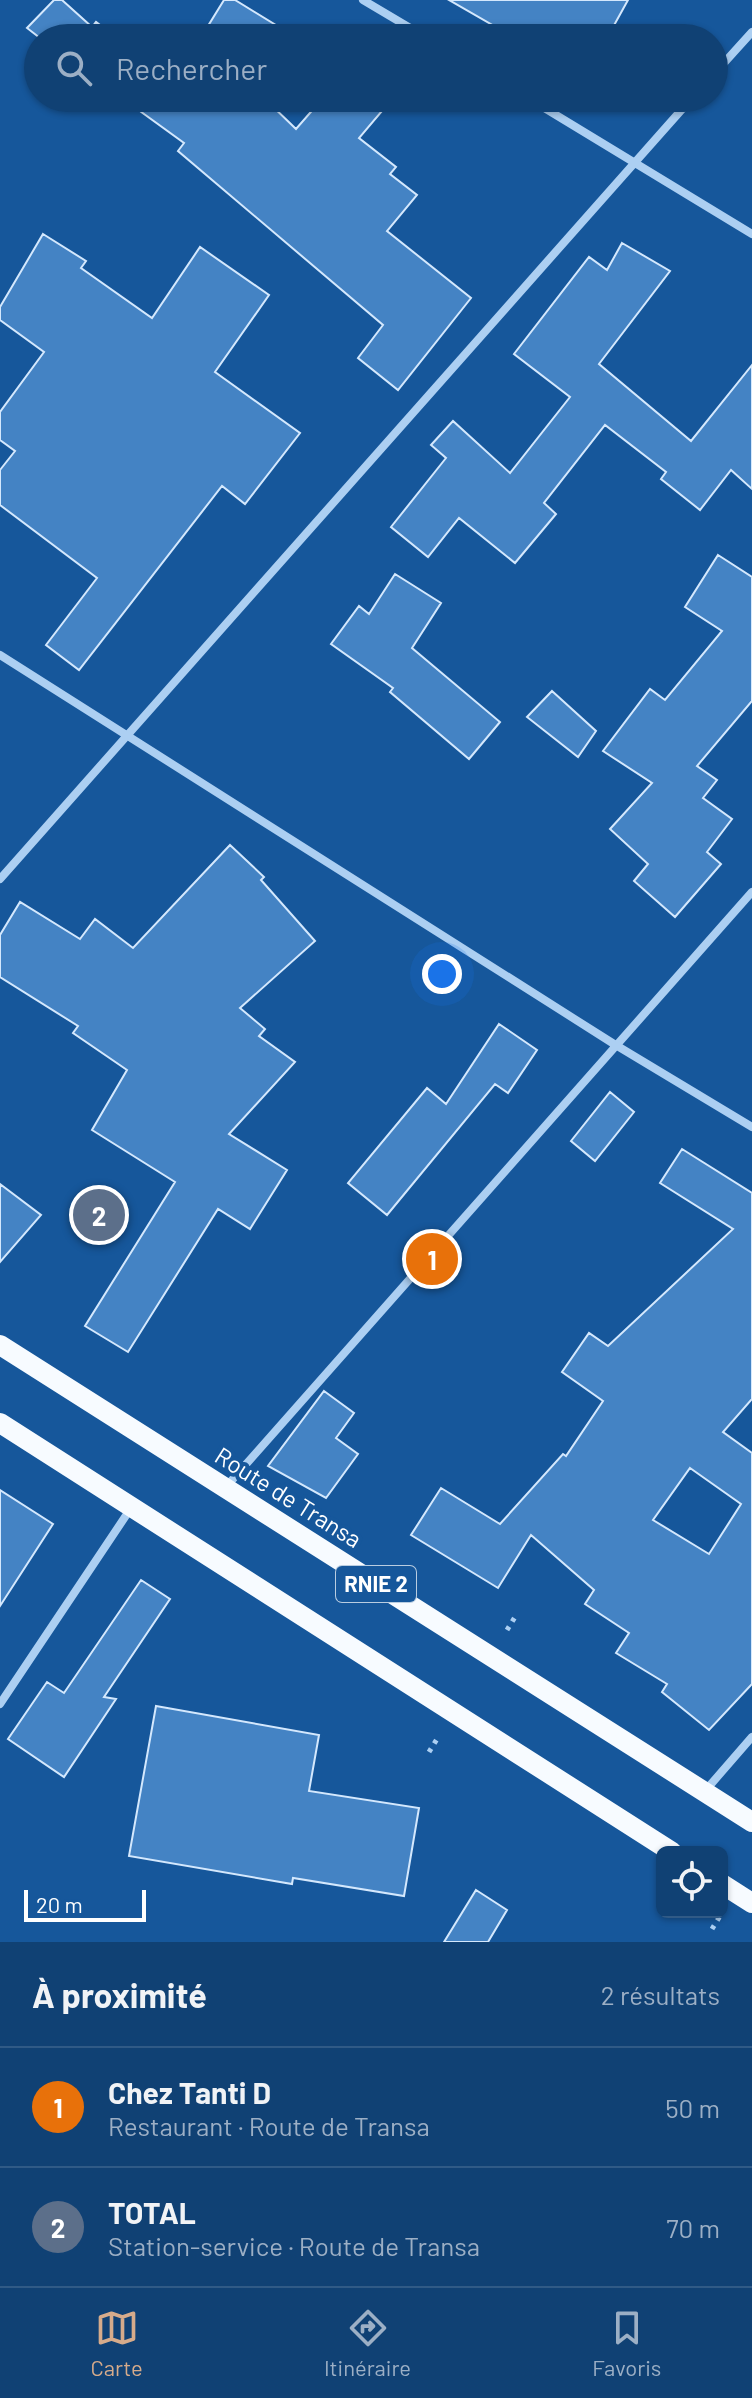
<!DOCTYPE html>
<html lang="fr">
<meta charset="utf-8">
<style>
:root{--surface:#104174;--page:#194879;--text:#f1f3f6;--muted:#9cafc5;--line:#305a86;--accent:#d6ab8b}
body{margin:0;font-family:Barlow,sans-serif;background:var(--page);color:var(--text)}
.controls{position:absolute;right:24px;bottom:24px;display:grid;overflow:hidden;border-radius:12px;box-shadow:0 2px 6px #0004}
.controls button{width:72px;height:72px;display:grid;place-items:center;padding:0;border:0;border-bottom:2px solid var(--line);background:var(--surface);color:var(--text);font:40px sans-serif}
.scale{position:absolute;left:24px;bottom:20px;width:122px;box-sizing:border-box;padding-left:8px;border:4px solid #fff;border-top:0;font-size:22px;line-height:28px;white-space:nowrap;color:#fff;-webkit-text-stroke:6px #16579b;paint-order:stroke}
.you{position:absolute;left:442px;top:974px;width:28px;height:28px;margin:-20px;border:6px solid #fff;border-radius:50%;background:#1a73e8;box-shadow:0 0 0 12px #1a73e833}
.badge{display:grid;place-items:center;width:52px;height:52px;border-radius:50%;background:var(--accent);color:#fff;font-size:26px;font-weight:700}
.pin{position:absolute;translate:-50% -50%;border:4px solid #fff;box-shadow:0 2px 8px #0006}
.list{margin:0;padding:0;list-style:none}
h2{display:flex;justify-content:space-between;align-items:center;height:104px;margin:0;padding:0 32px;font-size:34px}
h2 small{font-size:26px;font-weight:400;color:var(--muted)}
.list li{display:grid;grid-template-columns:52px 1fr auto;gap:24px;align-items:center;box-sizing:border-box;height:120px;padding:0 32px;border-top:2px solid var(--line)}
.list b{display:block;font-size:30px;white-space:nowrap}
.list p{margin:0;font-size:26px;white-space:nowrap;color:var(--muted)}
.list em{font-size:26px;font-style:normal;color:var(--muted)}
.icon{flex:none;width:44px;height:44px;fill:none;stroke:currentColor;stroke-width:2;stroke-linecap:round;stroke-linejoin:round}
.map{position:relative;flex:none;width:752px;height:1942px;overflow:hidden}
.search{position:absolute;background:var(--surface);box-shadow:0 2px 6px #0004;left:24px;right:24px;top:24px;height:88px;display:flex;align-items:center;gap:20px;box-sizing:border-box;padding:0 28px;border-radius:44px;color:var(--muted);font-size:30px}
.sheet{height:344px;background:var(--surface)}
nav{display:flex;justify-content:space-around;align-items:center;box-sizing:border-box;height:112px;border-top:2px solid var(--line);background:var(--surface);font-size:22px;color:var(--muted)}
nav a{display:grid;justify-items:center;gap:4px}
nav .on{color:var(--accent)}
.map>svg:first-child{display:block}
</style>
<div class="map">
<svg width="752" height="1942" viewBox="0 0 752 1942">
<rect width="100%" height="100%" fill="#16579b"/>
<path fill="#4483c4" stroke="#d4e8fd" stroke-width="2" fill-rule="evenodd" d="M 54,0 L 62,0 L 92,27 L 96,22 L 117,38 L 40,38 L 27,28 Z
M 224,0 L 235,0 L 297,38 L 228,38 L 208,26 Z
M 449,0 L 628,0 L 607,38 L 515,38 Z
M 122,98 L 264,98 L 296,129 L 323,98 L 393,98 L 359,138 L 396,167 L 390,174 L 417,195 L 387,231 L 471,298 L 398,390 L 358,358 L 383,325 L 178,151 L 184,143 Z
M 43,234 L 86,261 L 81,268 L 152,318 L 200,247 L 269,295 L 215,372 L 300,433 L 245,504 L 222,486 L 79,670 L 46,645 L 97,578 L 0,505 L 0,470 L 15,451 L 0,440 L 0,412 L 44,352 L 0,320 L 0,307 Z
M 622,243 L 670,271 L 599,364 L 691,441 L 752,365 L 752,489 L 731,470 L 700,510 L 661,479 L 666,472 L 605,425 L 544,503 L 556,514 L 515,563 L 459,518 L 428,557 L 391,527 L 446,458 L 431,445 L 453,421 L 510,473 L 570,397 L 514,354 L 589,257 L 607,270 Z
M 718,555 L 752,577 L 752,701 L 697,766 L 717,780 L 703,798 L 732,819 L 707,852 L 721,864 L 675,917 L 634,881 L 648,864 L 610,829 L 652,783 L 603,751 L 650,689 L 665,700 L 722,631 L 685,607 Z
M 395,574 L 441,603 L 412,648 L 500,722 L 469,759 L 390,692 L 393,688 L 331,644 L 359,606 L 369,614 Z
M 552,691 L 596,731 L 578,757 L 527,717 Z
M 230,845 L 264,877 L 261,880 L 315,941 L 240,1008 L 265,1029 L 259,1036 L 295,1062 L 229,1134 L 287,1170 L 250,1229 L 218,1209 L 128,1352 L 85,1326 L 175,1182 L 92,1130 L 127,1070 L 73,1033 L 78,1026 L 0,977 L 0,935 L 20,902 L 80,939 L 95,919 L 133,948 Z
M 499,1024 L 537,1050 L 508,1093 L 495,1084 L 387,1215 L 348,1183 L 427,1088 L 446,1104 Z
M 610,1092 L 634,1112 L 595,1161 L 571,1141 Z
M 682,1149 L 752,1193 L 752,1399 L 723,1432 L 752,1453 L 752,1684 L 709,1730 L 662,1692 L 667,1684 L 616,1653 L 629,1633 L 585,1604 L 594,1590 L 531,1535 L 498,1588 L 411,1535 L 441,1488 L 500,1524 L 563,1454 L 566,1456 L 603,1401 L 562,1372 L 589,1333 L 608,1346 L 733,1229 L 660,1183 ZM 690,1468 L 741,1504 L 709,1554 L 653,1520 Z
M 0,1184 L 41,1215 L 0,1262 Z
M 324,1391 L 354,1413 L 336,1438 L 358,1454 L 326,1498 L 268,1466 Z
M 0,1490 L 53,1524 L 0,1606 Z
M 141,1580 L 170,1599 L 104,1697 L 116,1699 L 64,1777 L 8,1739 L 47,1682 L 64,1693 Z
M 156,1706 L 319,1735 L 309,1791 L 419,1808 L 404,1896 L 293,1878 L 292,1884 L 129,1856 Z
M 476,1890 L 507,1910 L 488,1942 L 444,1942 Z"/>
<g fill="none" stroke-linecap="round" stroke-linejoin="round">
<path stroke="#accff2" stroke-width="5" stroke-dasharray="4 6" stroke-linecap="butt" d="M 507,1630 L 515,1617
M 429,1752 L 437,1739
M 712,1929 L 720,1916"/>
<path stroke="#accff2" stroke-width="8" d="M 363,0 L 427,38
M 714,74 L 752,32
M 528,98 L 752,234
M 0,655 L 614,1044 L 752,1127
M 0,879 L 692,98
M 225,1488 L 752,892
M 0,1704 L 131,1508
M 705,1791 L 752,1737"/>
<path stroke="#f7fbff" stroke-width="20" d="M 0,1345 L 752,1822
M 0,1423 L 672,1852
M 722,1884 L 752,1903"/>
</g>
<g text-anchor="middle" stroke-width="8" stroke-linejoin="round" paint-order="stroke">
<rect fill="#16579b" stroke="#b9cde1" stroke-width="2" x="336" y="1566" width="80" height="36" rx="6"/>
<g font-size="22" font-weight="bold" fill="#fff">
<text x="376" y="1592">RNIE 2</text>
</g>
<g font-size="24" fill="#fff" stroke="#16579b">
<text transform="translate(288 1498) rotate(32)" y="8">Route de Transa</text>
</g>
</g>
</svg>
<div class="controls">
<button><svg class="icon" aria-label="locate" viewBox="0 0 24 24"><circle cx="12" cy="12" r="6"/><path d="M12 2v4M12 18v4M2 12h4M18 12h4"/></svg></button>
</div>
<div class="scale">20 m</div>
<div class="you"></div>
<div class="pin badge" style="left:432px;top:1259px;background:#e8710a">1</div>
<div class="pin badge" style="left:99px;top:1215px;background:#5c6f8a">2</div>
<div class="search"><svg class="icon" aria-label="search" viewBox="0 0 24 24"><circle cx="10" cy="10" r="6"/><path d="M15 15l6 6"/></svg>Rechercher</div>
</div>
<section class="sheet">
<h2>À proximité<small>2 résultats</small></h2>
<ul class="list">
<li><span class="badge" style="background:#e8710a">1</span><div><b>Chez Tanti D</b><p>Restaurant · Route de Transa</p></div><em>50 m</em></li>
<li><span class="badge" style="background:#5c6f8a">2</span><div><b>TOTAL</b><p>Station-service · Route de Transa</p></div><em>70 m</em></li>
</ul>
</section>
<nav>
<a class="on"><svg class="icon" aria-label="map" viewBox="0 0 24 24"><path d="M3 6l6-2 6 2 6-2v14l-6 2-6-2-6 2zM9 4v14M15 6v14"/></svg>Carte</a>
<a><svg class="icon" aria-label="directions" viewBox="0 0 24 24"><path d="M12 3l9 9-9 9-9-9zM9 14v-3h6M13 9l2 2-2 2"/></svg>Itinéraire</a>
<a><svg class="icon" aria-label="saved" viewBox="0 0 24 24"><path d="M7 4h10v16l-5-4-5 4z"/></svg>Favoris</a>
</nav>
